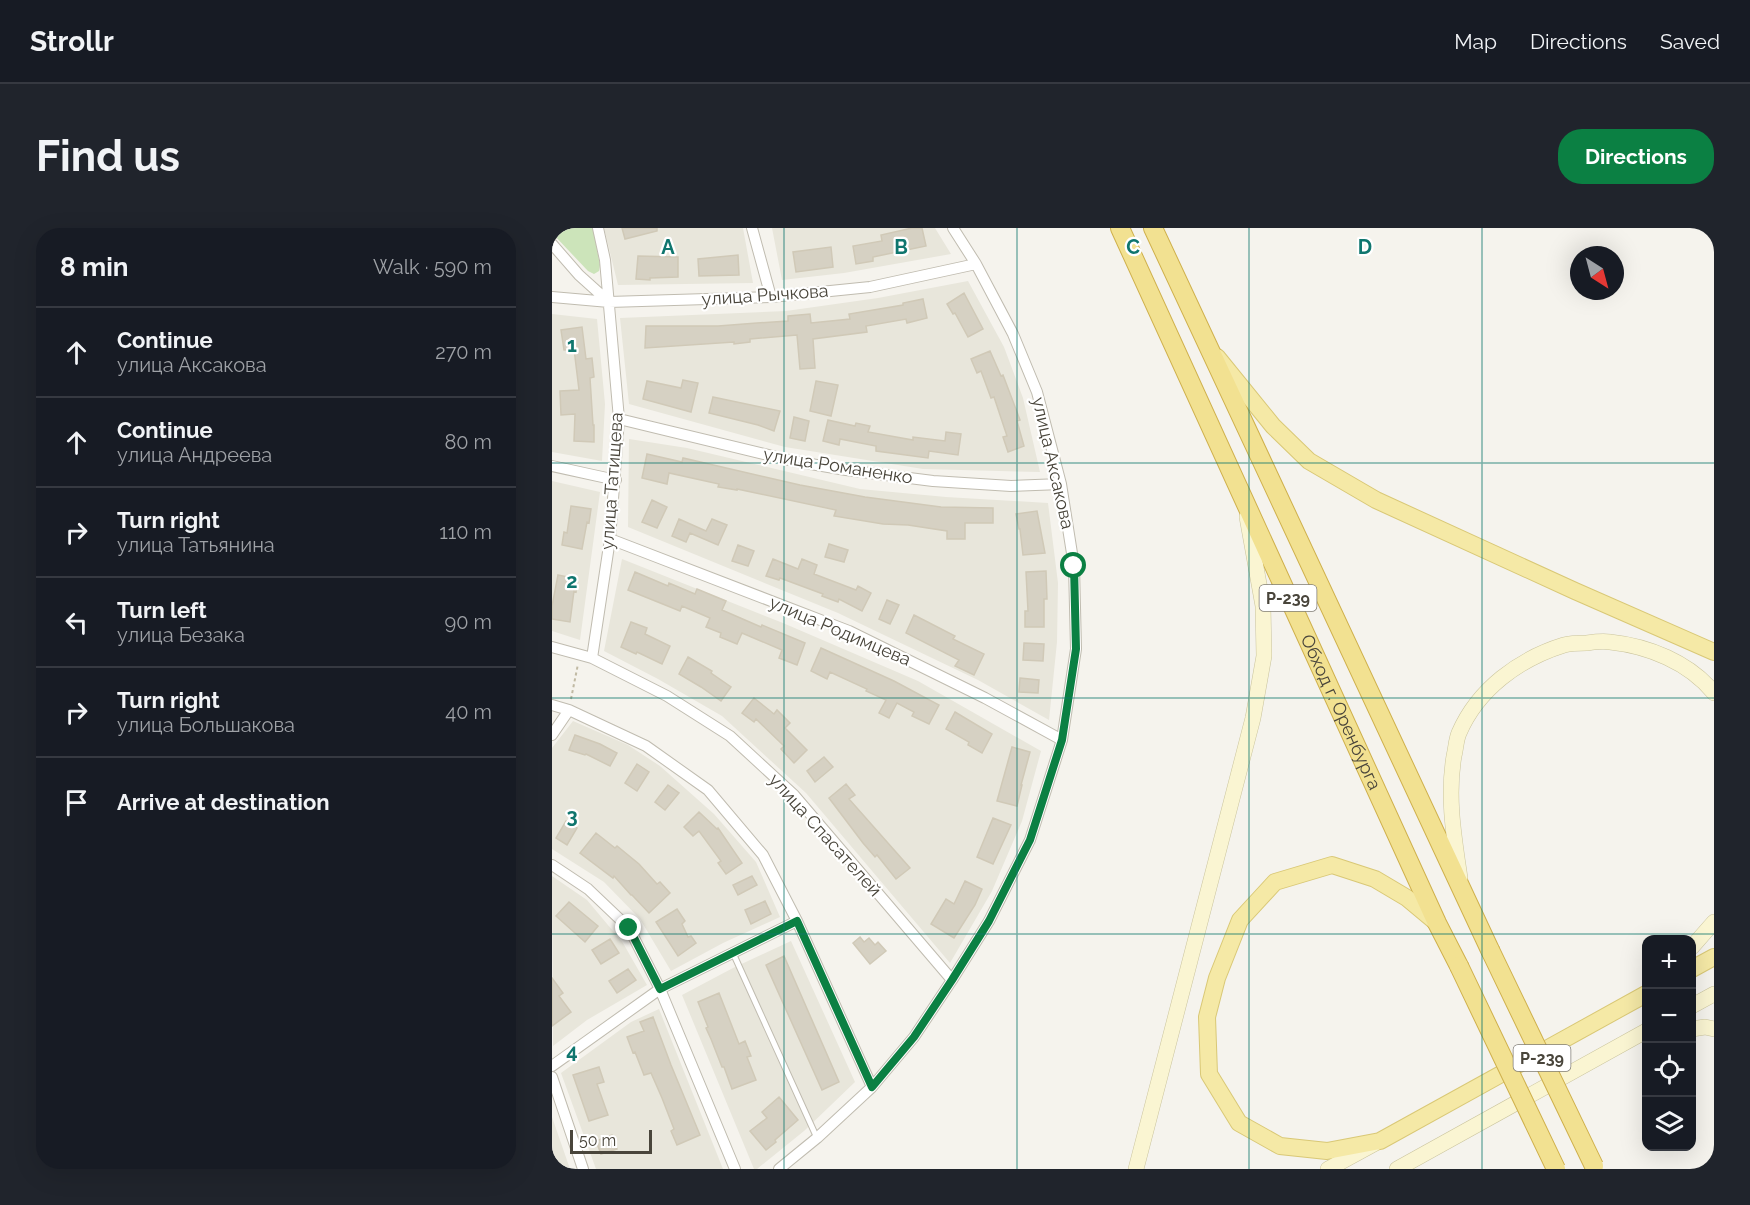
<!DOCTYPE html>
<meta charset="utf-8">
<style>
:root{--surface:#171b24;--page:#20242c;--text:#f1f3f6;--muted:#9ea1a6;--line:#363941;--accent:#0b8043}
body{margin:0;font-family:Raleway,sans-serif;background:var(--page);color:var(--text)}
.controls{position:absolute;right:18px;bottom:18px;display:grid;overflow:hidden;border-radius:12px;box-shadow:0 6px 24px #0002}
.controls button{width:54px;height:54px;display:grid;place-items:center;padding:0;border:0;border-bottom:2px solid var(--line);background:var(--surface);color:var(--text);font:30px sans-serif}
.compass{position:absolute;left:1018px;top:18px;width:54px;height:54px;border-radius:50%;background:var(--surface);box-shadow:0 6px 24px #0002;rotate:144deg}
.scale{position:absolute;left:18px;bottom:15px;width:82px;box-sizing:border-box;padding-left:6px;border:3px solid #49453b;border-top:0;font-size:16px;line-height:21px;white-space:nowrap;color:#49453b;-webkit-text-stroke:4px #fff;paint-order:stroke}
.stop{position:absolute;width:18px;height:18px;margin:-14px;border:4px solid #0b8043;border-radius:50%;background:#fff}
.stop.end{background:#0b8043;border-color:#fff;box-shadow:0 2px 6px #0008}
.list{margin:0;padding:0;list-style:none}
h2{display:flex;justify-content:space-between;align-items:center;height:78px;margin:0;padding:0 24px;font-size:26px}
h2 small{font-size:20px;font-weight:400;color:var(--muted)}
.list li{display:grid;grid-template-columns:39px 1fr auto;gap:18px;align-items:center;box-sizing:border-box;height:90px;padding:0 24px;border-top:2px solid var(--line)}
.list b{display:block;font-size:22px;white-space:nowrap}
.list p{margin:0;font-size:20px;white-space:nowrap;color:var(--muted)}
.list em{font-size:20px;font-style:normal;color:var(--muted)}
.icon{flex:none;width:33px;height:33px;fill:none;stroke:currentColor;stroke-width:2;stroke-linecap:round;stroke-linejoin:round}
.map{position:relative;flex:none;width:1162px;height:941px;overflow:hidden;border-radius:24px}
header{display:flex;align-items:center;gap:36px;box-sizing:border-box;height:84px;padding:0 30px;background:var(--surface);border-bottom:2px solid var(--line)}
header strong{font-size:28px}
nav{display:flex;gap:33px;margin-inline-start:auto;font-size:21px}
.intro{display:flex;align-items:center;justify-content:space-between;box-sizing:border-box;height:144px;padding:0 36px}
h1{margin:0;font-size:42px}
.button{padding:15px 27px;border-radius:24px;background:var(--accent);color:#fff;font-size:21px;font-weight:700}
main{display:flex;gap:36px;padding:0 36px}
aside{flex:1;background:var(--surface);border-radius:24px;box-shadow:0 6px 24px #0002}
.map>svg:first-child{display:block}
</style>
<header>
<strong>Strollr</strong>
<nav><a>Map</a><a>Directions</a><a>Saved</a></nav>
</header>
<div class="intro"><h1>Find us</h1><a class="button">Directions</a></div>
<main>
<aside>
<h2>8 min<small>Walk · 590 m</small></h2>
<ul class="list">
<li><svg class="icon" aria-label="ahead" viewBox="0 0 24 24"><path d="M12 20V5M6 11l6-6 6 6"/></svg><div><b>Continue</b><p>улица Аксакова</p></div><em>270 m</em></li>
<li><svg class="icon" aria-label="ahead" viewBox="0 0 24 24"><path d="M12 20V5M6 11l6-6 6 6"/></svg><div><b>Continue</b><p>улица Андреева</p></div><em>80 m</em></li>
<li><svg class="icon" aria-label="right" viewBox="0 0 24 24"><path d="M7 20v-9h11M14 6l5 5-5 5"/></svg><div><b>Turn right</b><p>улица Татьянина</p></div><em>110 m</em></li>
<li><svg class="icon" aria-label="left" viewBox="0 0 24 24"><path d="M17 20v-9H6M10 6l-5 5 5 5"/></svg><div><b>Turn left</b><p>улица Безака</p></div><em>90 m</em></li>
<li><svg class="icon" aria-label="right" viewBox="0 0 24 24"><path d="M7 20v-9h11M14 6l5 5-5 5"/></svg><div><b>Turn right</b><p>улица Большакова</p></div><em>40 m</em></li>
<li><svg class="icon" aria-label="arrive" viewBox="0 0 24 24"><path d="M6 21V4h12l-3 4 3 4H6"/></svg><div><b>Arrive at destination</b></div></li>
</ul>
</aside>
<div class="map">
<svg width="1162" height="941" viewBox="0 0 1162 941">
<rect width="100%" height="100%" fill="#f5f3ed"/>
<path fill="#e8e6db" d="M 52,0 L 191,0 L 201,55 L 66,57 Z
M 220,0 L 383,0 L 399,26 L 292,45 L 230,52 Z
M 416,53 L 452,119 L 471,170 L 488,244 L 371,241 L 233,219 L 77,176 L 68,90 L 234,83 L 326,70 Z
M 0,86 L 45,91 L 53,176 L 50,233 L 0,224 Z
M 77,211 L 135,220 L 308,261 L 394,269 L 496,275 L 506,355 L 505,414 L 497,492 L 426,452 L 286,385 L 76,299 Z
M 0,253 L 48,264 L 28,412 L 0,403 Z
M 70,331 L 231,395 L 366,453 L 489,523 L 470,593 L 440,663 L 398,735 L 254,565 L 170,488 L 106,451 L 52,423 Z
M 21,493 L 76,517 L 108,538 L 162,586 L 204,634 L 228,689 L 171,715 L 119,743 L 88,691 L 52,654 L 0,621 L 0,520 Z
M 0,648 L 35,672 L 71,715 L 95,757 L 35,792 L 1,818 Z
M 239,713 L 303,854 L 252,903 L 205,941 L 202,941 L 130,767 L 181,740 Z
M 107,781 L 171,941 L 44,941 L 9,845 L 79,794 Z
M 0,889 L 18,941 L 0,941 Z"/>
<path fill="#cce4ba" d="M 0,0 L 41,0 L 48,37 L 47,43 L 42,46 L 36,43 L 0,5 Z"/>
<path fill="#d6d1c3" stroke="#d0c9b7" stroke-width="1.5" d="M 70,0 L 105,0 L 105,3 L 73,11 Z
M 360,0 L 370,0 L 374,18 L 321,29 L 321,33 L 304,36 L 301,18 L 330,13 L 329,7 Z
M 279,19 L 281,39 L 244,44 L 241,24 Z
M 186,27 L 187,47 L 147,48 L 146,31 Z
M 86,28 L 126,29 L 126,49 L 98,50 L 98,52 L 84,51 Z
M 412,65 L 431,101 L 416,109 L 403,85 L 401,86 L 395,76 Z
M 371,71 L 375,90 L 355,95 L 354,91 L 314,98 L 315,104 L 261,111 L 263,140 L 248,141 L 245,107 L 198,111 L 198,114 L 182,116 L 182,114 L 93,120 L 94,98 L 166,98 L 205,95 L 236,93 L 236,88 L 258,86 L 259,95 L 298,91 L 297,86 L 351,77 L 351,75 Z
M 30,99 L 34,131 L 40,130 L 42,149 L 38,150 L 41,197 L 42,197 L 42,214 L 22,213 L 23,186 L 9,187 L 8,163 L 27,162 L 22,121 L 12,122 L 9,102 Z
M 438,123 L 449,148 L 451,147 L 468,192 L 465,193 L 472,218 L 456,224 L 451,209 L 455,208 L 442,169 L 439,170 L 429,143 L 425,145 L 419,131 Z
M 131,152 L 146,155 L 139,184 L 91,171 L 95,153 L 129,160 Z
M 264,153 L 286,157 L 279,188 L 258,183 Z
M 161,169 L 228,183 L 222,203 L 206,197 L 157,185 Z
M 242,189 L 257,193 L 253,213 L 238,210 Z
M 276,192 L 303,198 L 304,195 L 318,198 L 316,204 L 361,212 L 361,209 L 393,213 L 394,204 L 409,206 L 406,227 L 377,223 L 376,230 L 324,223 L 324,218 L 288,211 L 287,217 L 271,213 Z
M 95,226 L 130,234 L 131,230 L 248,257 L 313,269 L 389,279 L 441,280 L 441,295 L 413,295 L 413,311 L 395,311 L 395,303 L 356,297 L 331,296 L 282,288 L 284,282 L 185,261 L 185,262 L 166,259 L 167,256 L 117,245 L 115,256 L 90,250 Z
M 100,272 L 115,279 L 105,300 L 90,294 Z
M 19,278 L 39,281 L 37,295 L 35,294 L 30,321 L 10,317 L 12,304 L 15,305 Z
M 485,283 L 493,325 L 471,327 L 468,301 L 467,301 L 464,286 Z
M 127,291 L 154,303 L 160,291 L 175,297 L 166,317 L 138,305 L 134,314 L 120,308 Z
M 277,316 L 296,322 L 292,334 L 273,329 Z
M 186,317 L 202,323 L 196,338 L 180,333 Z
M 221,331 L 246,341 L 250,331 L 265,337 L 262,346 L 304,362 L 306,358 L 319,365 L 310,383 L 287,371 L 286,374 L 270,368 L 271,366 L 228,350 L 227,352 L 214,348 Z
M 494,343 L 495,371 L 492,371 L 492,399 L 473,399 L 473,383 L 476,383 L 474,344 Z
M 83,344 L 116,358 L 117,355 L 143,366 L 145,361 L 174,373 L 170,382 L 209,399 L 210,397 L 253,415 L 245,437 L 227,430 L 230,422 L 190,405 L 185,416 L 168,409 L 169,405 L 154,399 L 158,390 L 130,378 L 128,383 L 76,362 Z
M 6,347 L 26,351 L 24,364 L 22,363 L 18,394 L 0,391 L 0,378 Z
M 335,372 L 347,377 L 338,396 L 327,391 Z
M 362,387 L 403,408 L 401,411 L 432,426 L 422,447 L 403,438 L 407,432 L 354,405 Z
M 79,394 L 95,400 L 93,406 L 118,418 L 110,436 L 85,424 L 84,426 L 69,419 Z
M 472,415 L 492,416 L 491,433 L 471,432 Z
M 269,420 L 342,453 L 387,477 L 377,496 L 360,488 L 362,484 L 345,475 L 337,490 L 327,485 L 334,472 L 314,463 L 315,461 L 278,444 L 275,451 L 259,443 Z
M 136,429 L 160,443 L 159,445 L 179,459 L 169,473 L 149,459 L 127,446 Z
M 468,450 L 487,452 L 486,465 L 467,464 Z
M 202,470 L 222,486 L 225,482 L 238,495 L 233,500 L 255,522 L 242,535 L 229,521 L 232,518 L 204,491 L 202,494 L 190,485 Z
M 403,484 L 440,506 L 430,525 L 416,517 L 417,514 L 394,501 Z
M 23,507 L 48,516 L 65,525 L 58,538 L 34,526 L 33,527 L 17,522 Z
M 460,519 L 478,524 L 469,557 L 470,557 L 465,578 L 445,573 Z
M 272,529 L 281,539 L 263,554 L 255,543 Z
M 85,536 L 97,544 L 85,563 L 73,555 Z
M 294,556 L 303,567 L 297,571 L 358,640 L 344,651 L 325,627 L 323,629 L 311,615 L 277,570 Z
M 116,557 L 127,565 L 113,582 L 103,574 Z
M 147,584 L 165,601 L 166,600 L 190,635 L 174,646 L 166,635 L 169,633 L 147,603 L 141,608 L 132,599 Z
M 441,590 L 459,597 L 441,636 L 425,629 Z
M 14,593 L 25,600 L 15,617 L 4,610 Z
M 44,605 L 63,620 L 65,618 L 87,636 L 105,656 L 108,654 L 118,665 L 97,685 L 80,667 L 79,667 L 62,648 L 61,650 L 28,625 Z
M 200,648 L 205,657 L 186,667 L 181,657 Z
M 413,653 L 430,661 L 423,677 L 402,710 L 379,696 L 394,671 L 402,676 Z
M 213,673 L 219,686 L 199,696 L 193,682 Z
M 17,674 L 46,698 L 33,714 L 4,688 Z
M 125,681 L 133,693 L 130,696 L 136,709 L 139,708 L 144,715 L 126,728 L 104,694 Z
M 308,709 L 312,714 L 317,710 L 323,717 L 326,714 L 334,723 L 318,736 L 301,715 Z
M 58,711 L 67,725 L 49,736 L 40,722 Z
M 232,728 L 287,854 L 270,862 L 214,737 Z
M 76,741 L 84,752 L 65,765 L 57,753 Z
M 0,750 L 11,765 L 7,768 L 19,784 L 0,798 Z
M 167,765 L 187,816 L 193,813 L 199,828 L 195,829 L 204,852 L 180,861 L 172,839 L 170,839 L 159,811 L 154,800 L 156,799 L 146,774 Z
M 101,789 L 119,837 L 148,907 L 125,917 L 119,903 L 122,901 L 110,870 L 99,845 L 92,847 L 83,824 L 81,825 L 75,809 L 92,803 L 88,794 Z
M 47,839 L 52,854 L 45,856 L 56,887 L 37,893 L 21,847 Z
M 227,869 L 246,892 L 223,912 L 224,914 L 214,922 L 198,903 L 215,890 L 210,884 Z
M 60,907 L 65,921 L 49,926 L 44,913 Z"/>
<g fill="none" stroke-linecap="round" stroke-linejoin="round">
<g stroke="#c0bcb0" stroke-width="7">
<path id="service" d="M 181,725 L 265,910"/>
</g>
<g stroke="#c0bcb0" stroke-width="12">
<path id="minor" d="M 200,0 L 219,69
M 0,16 L 27,47 L 57,74
M 0,69 L 57,74 L 219,69 L 318,59 L 424,36
M 67,191 L 241,233 L 294,242 L 381,253 L 459,258 L 509,256
M 0,238 L 64,252
M 58,311 L 297,403 L 433,470 L 510,512
M 0,419 L 40,430 L 115,468 L 178,508 L 242,567 L 400,752
M 40,430 L 58,311 L 67,191 L 53,32 L 46,0
M 0,477 L 17,482 L 94,518 L 156,562 L 211,627 L 245,693 L 320,859
M 0,507 L 17,482
M 0,637 L 36,661 L 77,700 L 108,761 L 183,941
M 0,838 L 108,761 L 245,693
M 0,849 L 31,941
M 227,941 L 265,910 L 320,859 L 362,809 L 400,752 L 437,693 L 478,612 L 510,512 L 524,421 L 522,338 L 509,256 L 485,164 L 461,106 L 424,36 L 401,0"/>
</g>
<g stroke="#cac49d" stroke-width="16">
<path id="secondary" d="M 908,650 C 902,609 895,569 902,528 C 904,520 904,512 907,505 C 926,461 967,431 1012,417 C 1019,415 1028,415 1035,415 C 1042,414 1051,413 1058,414 C 1096,418 1137,434 1162,465
M 1140,719 L 1162,694
M 1140,778 L 1162,766
M 1140,801 L 1153,799 L 1162,801
M 584,941 L 701,490 L 712,428 L 711,378 L 695,289
M 776,941 L 822,916
M 845,941 L 1094,803"/>
</g>
<g stroke="#d9c876" stroke-width="18">
<path id="primary" d="M 665,129 L 721,198 L 757,233 L 824,272 L 1023,363 L 1162,424
M 885,695 L 855,670 L 823,651 L 780,637 L 723,654 L 688,692 L 665,750 L 655,789 L 657,846 L 687,895 L 728,918 L 775,923 L 828,913 L 1094,766
M 1140,741 L 1162,729"/>
</g>
<g stroke="#cfb04c" stroke-width="20">
<g id="trunk">
<path id="s1" d="M 568,0 L 885,695 L 907,738"/>
<path d="M 601,0 L 938,722"/>
</g>
</g>
<path stroke="#c0b9a3" stroke-width="2" stroke-dasharray="3 3" stroke-linecap="butt" d="M 19,471 L 26,436"/>
<use href="#service" stroke="#fff" stroke-width="5"/>
<use href="#minor" stroke="#fff" stroke-width="10"/>
<use href="#secondary" stroke="#faf5d2" stroke-width="15"/>
<use href="#primary" stroke="#f5e9a6" stroke-width="16"/>
<use href="#trunk" stroke="#f2e191" stroke-width="18"/>
<g stroke="#cfb04c" stroke-width="20" stroke-linecap="butt">
<path id="trunk-bridge" d="M 938,722 L 1042,938
M 907,738 L 1004,941"/>
</g>
<use href="#trunk-bridge" stroke="#f2e191" stroke-width="18"/>
</g>
<g fill="none" stroke-linecap="round" stroke-linejoin="round">
<path stroke="#0b8043" stroke-width="8" d="M 77,700 L 108,761 L 245,693 L 320,859 L 362,809 L 400,752 L 437,693 L 478,612 L 510,512 L 524,421 L 522,338"/>
</g>
<path fill="none" stroke="#0f766e" stroke-width="1.5" stroke-opacity="0.55" d="M 232,0 L 232,941M 465,0 L 465,941M 697,0 L 697,941M 930,0 L 930,941M 0,235 L 1162,235M 0,470 L 1162,470M 0,706 L 1162,706"/>
<g text-anchor="middle" stroke-width="4.5" stroke-linejoin="round" paint-order="stroke">
<g fill="#fff" stroke="#807d76" stroke-width="1.5">
<rect x="707.5" y="357" width="57" height="26" rx="4.5"/>
<rect x="961.5" y="817" width="57" height="26" rx="4.5"/>
</g>
<g font-size="16" font-weight="bold" fill="#49453b">
<text x="736" y="376">Р-239</text>
<text x="990" y="836">Р-239</text>
</g>
<g font-size="18" fill="#49453b" stroke="#fff">
<text transform="translate(213 67) rotate(-4)" y="6">улица Рычкова</text>
<text transform="translate(501 235) rotate(77)" y="6">улица Аксакова</text>
<text transform="translate(286 238) rotate(9)" y="6">улица Романенко</text>
<text transform="translate(60 253) rotate(-86)" y="6">улица Татищева</text>
<text transform="translate(288 403) rotate(23)" y="6">улица Родимцева</text>
<text dy="6" stroke="none"><textPath href="#s1" startOffset="532">Обход г. Оренбурга</textPath></text>
<text transform="translate(273 607) rotate(48)" y="6">улица Спасателей</text>
</g>
</g>
<g font-size="20" text-anchor="middle" font-weight="bold" fill="#0f766e" stroke="#fff" stroke-width="4.5" stroke-linejoin="round" paint-order="stroke">
<text x="116" y="26">A</text>
<text x="349" y="26">B</text>
<text x="581" y="26">C</text>
<text x="813" y="26">D</text>
<text x="20" y="124">1</text>
<text x="20" y="360">2</text>
<text x="20" y="595">3</text>
<text x="20" y="830">4</text>
</g>
</svg>
<div class="controls">
<button>+</button>
<button>−</button>
<button><svg class="icon" aria-label="locate" viewBox="0 0 24 24"><circle cx="12" cy="12" r="6"/><path d="M12 2v4M12 18v4M2 12h4M18 12h4"/></svg></button>
<button><svg class="icon" aria-label="layers" viewBox="0 0 24 24"><path d="M12 4l9 5-9 5-9-5zM3 14l9 5 9-5"/></svg></button>
</div>
<svg class="compass" viewBox="-18 -18 36 36"><path d="M0-13l5 13h-10z" fill="#e53935"/><path d="M0 13l5-13h-10z" fill="#9ea1a6"/></svg>
<div class="scale">50 m</div>
<div class="stop" style="left:522px;top:338px"></div>
<div class="stop end" style="left:77px;top:700px"></div>
</div>
</main>
